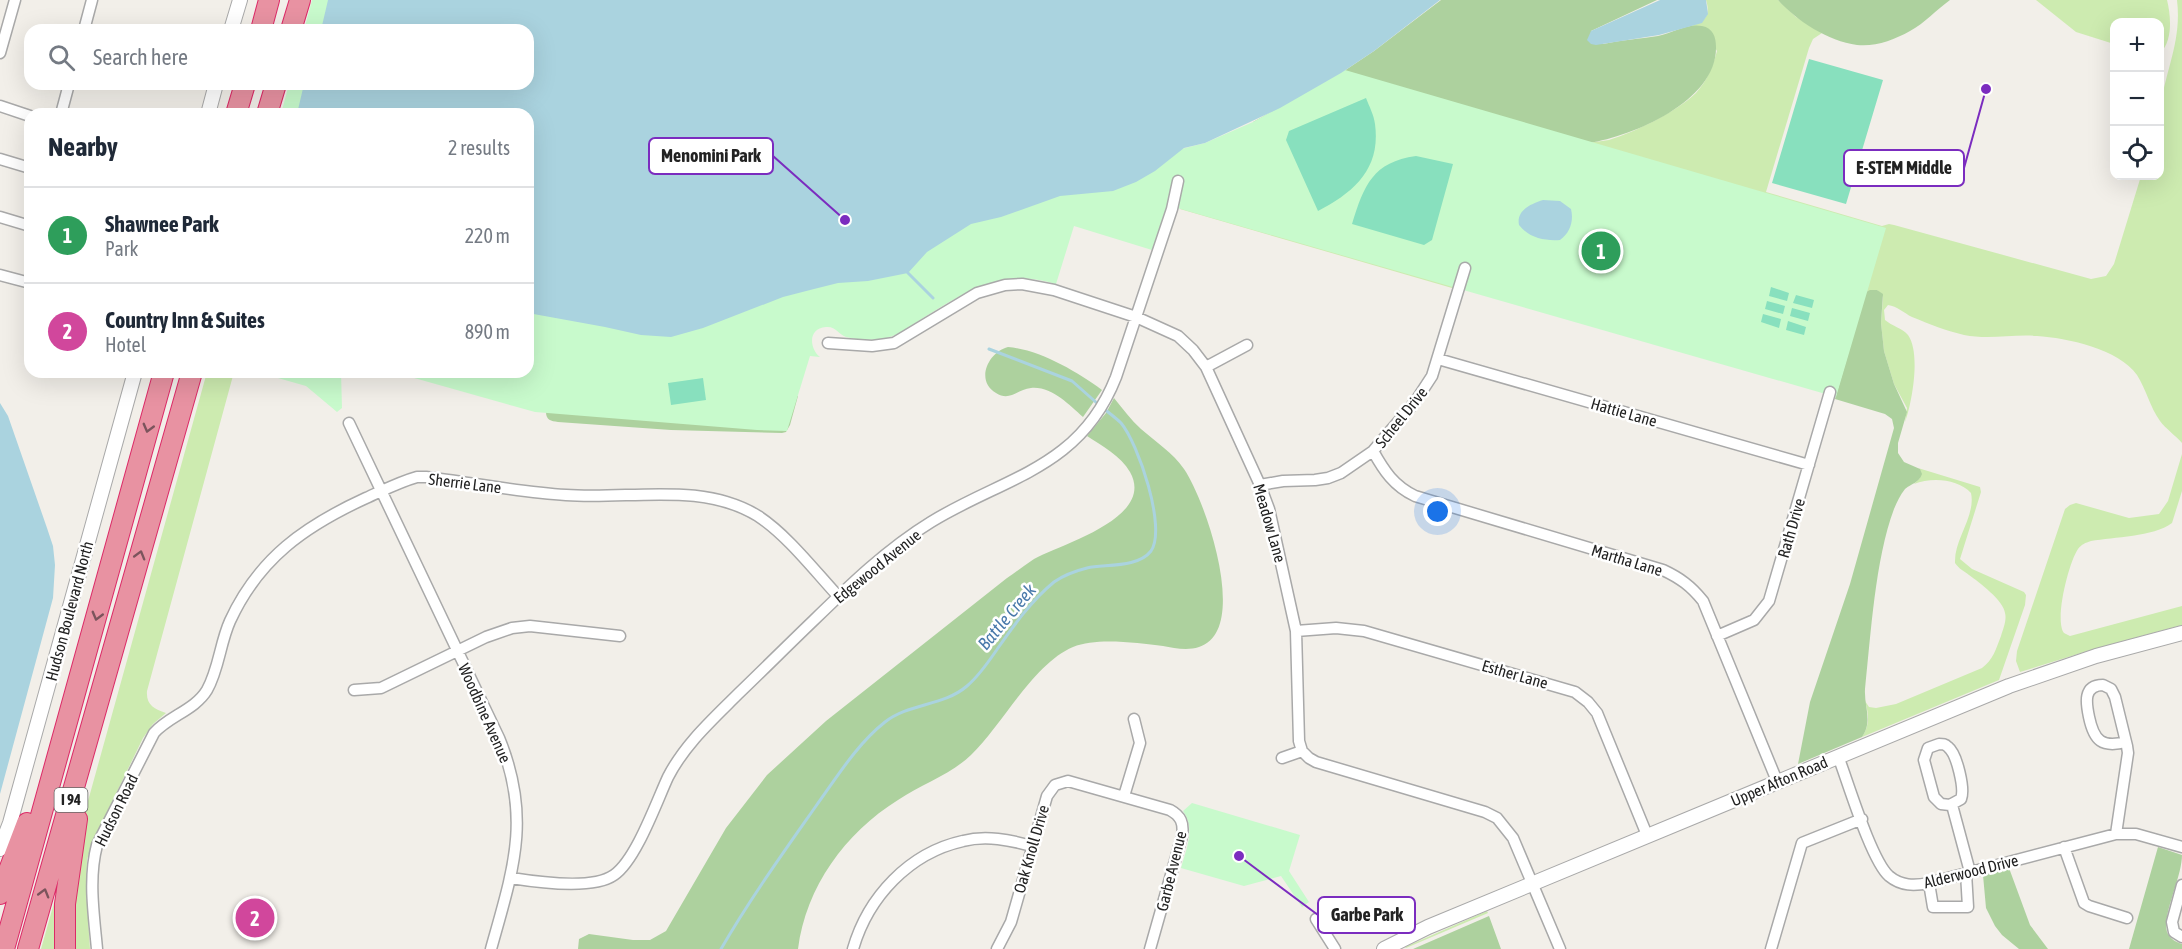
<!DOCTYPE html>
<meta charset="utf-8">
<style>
:root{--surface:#fff;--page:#f2f2f3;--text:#1f2937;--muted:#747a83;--line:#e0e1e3;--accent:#2563eb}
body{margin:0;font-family:"Asap Condensed",sans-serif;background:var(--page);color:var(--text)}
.controls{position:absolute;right:18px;top:18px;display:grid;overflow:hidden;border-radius:12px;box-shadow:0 6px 24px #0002}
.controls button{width:54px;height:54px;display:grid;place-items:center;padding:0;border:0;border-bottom:2px solid var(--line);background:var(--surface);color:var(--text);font:30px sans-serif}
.you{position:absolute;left:1438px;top:512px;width:21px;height:21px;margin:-15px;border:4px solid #fff;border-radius:50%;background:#1a73e8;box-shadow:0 0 0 9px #1a73e833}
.badge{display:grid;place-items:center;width:39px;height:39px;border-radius:50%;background:var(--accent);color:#fff;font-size:20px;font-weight:700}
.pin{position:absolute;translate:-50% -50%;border:3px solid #fff;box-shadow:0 2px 6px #0006}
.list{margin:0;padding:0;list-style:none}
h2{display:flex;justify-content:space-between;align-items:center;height:78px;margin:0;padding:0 24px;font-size:26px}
h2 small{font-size:20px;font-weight:400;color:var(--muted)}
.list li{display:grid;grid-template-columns:39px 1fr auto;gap:18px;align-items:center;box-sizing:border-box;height:96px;padding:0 24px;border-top:2px solid var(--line)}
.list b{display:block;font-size:22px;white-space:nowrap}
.list p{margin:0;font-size:20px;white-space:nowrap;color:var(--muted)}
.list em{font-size:20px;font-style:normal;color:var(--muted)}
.icon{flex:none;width:33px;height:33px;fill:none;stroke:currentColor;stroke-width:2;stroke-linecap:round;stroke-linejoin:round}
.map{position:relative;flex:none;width:2182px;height:949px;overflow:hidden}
.search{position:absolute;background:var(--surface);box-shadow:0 6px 24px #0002;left:24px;top:24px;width:510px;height:66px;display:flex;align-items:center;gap:15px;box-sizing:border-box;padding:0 21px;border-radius:18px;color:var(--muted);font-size:22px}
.panel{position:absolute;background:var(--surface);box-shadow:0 6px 24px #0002;left:24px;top:108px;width:510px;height:270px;border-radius:18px}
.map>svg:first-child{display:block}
</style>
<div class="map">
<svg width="2182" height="949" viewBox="0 0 2182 949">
<rect width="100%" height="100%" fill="#f2efe9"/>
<path fill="#cdebb0" d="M 1706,0 L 1778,0 L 1796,17 L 1822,33 L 1813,39 L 1809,48 L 1766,192 L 1882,226 L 1889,224 L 1894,225 L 2091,279 L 2106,276 L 2114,264 L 2141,176 L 2160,176 C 2160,154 2157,131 2160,110 C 2165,70 2182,42 2177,0 L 2182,0 L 2182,443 C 2175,435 2166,429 2160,421 C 2150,407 2146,389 2137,375 C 2119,349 2067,338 2037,336 C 2013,334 1989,340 1964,335 C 1947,331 1929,324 1912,317 C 1904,313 1897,306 1888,305 L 1884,310 L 1885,320 C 1892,326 1902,328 1908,335 C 1921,353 1912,403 1905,422 L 1907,408 L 1894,384 L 1884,351 L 1881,323 L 1883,297 L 1877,290 L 1866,292 L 1452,288 L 1180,209 L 1183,201 L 1609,140 C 1635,132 1676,112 1696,93 C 1707,81 1713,66 1717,51 L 1701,26 L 1690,26 C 1705,22 1711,15 1706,0 Z
M 2036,0 L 2167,0 C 2171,16 2173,41 2160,53 L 2160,22 L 2114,22 L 2114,44 L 2076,32 Z
M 207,372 L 234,372 L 147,691 C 146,705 154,709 166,713 L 153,724 L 143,738 L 95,837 L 87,859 L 86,888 L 90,949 L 71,949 L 83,819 Z
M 2182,454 L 2182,491 L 2172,523 C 2153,537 2114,537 2091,541 C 2085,543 2082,544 2078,549 C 2069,562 2054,620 2064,633 L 2070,636 L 2182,606 L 2182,625 L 2094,649 L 2020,672 L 2016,661 L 2017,651 L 2065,509 L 2070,505 L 2076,503 L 2129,518 L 2159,514 L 2168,501 Z
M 1918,468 L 1980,487 L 1981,492 L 1960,559 L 1972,569 L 2024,592 L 2026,595 L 2025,605 L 1999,680 L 1862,737 C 1870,725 1869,715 1865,701 L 1869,707 L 1876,708 L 1896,704 L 1982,668 C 1993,660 1996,649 2001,636 C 2003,629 2007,620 2005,613 C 2004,601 1979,582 1969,575 C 1964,571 1959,569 1955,563 C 1954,539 1976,516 1971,493 C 1958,479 1932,477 1914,484 L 1920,478 L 1920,469 Z
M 65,864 L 62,949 L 41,949 Z
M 1487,911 L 1488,913 L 1406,948 L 1405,947 Z"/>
<path fill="#add19e" d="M 1441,0 L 1657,0 L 1591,31 L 1603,44 C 1621,40 1639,39 1658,36 C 1673,33 1687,23 1702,26 C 1713,28 1716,37 1716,47 C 1717,101 1633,136 1589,143 L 1253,122 L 1341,73 L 1374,51 Z
M 1778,0 L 1950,0 C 1936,10 1925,23 1910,31 C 1894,40 1875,47 1857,45 C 1828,41 1797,21 1778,0 Z
M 1870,290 L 1877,290 L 1883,294 L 1881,323 L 1884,351 L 1894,384 L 1907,412 L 1898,443 L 1898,453 L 1904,462 L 1920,469 L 1922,474 C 1919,483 1912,483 1905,489 C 1900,495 1897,502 1894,509 C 1875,560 1871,634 1865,689 C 1864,707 1873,721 1862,737 L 1798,764 L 1810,702 L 1850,584 L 1894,428 L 1892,419 L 1885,414 L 1835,399 L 1866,292 Z
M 1008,347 C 1040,350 1076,371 1102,390 L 1083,417 C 1069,405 1052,386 1031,388 C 1018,389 1010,402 996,393 C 975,381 988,352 1008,347 Z
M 798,396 L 790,425 L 786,432 L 782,433 L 671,430 L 558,422 C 551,421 546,420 546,412 Z
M 1114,398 C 1123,409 1131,420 1141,429 C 1156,442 1173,453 1184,469 C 1205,499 1251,631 1199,647 C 1187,651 1174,648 1163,646 C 1137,643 1097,637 1073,647 C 1033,664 1003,724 971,755 C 950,775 922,784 898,800 C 845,833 806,887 798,949 L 578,949 L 579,939 L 589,934 L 633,940 L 650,940 L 666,931 L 726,828 L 767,775 L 826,721 L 1007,578 C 1016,572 1025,565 1034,559 C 1061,544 1156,518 1130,472 C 1121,456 1102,446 1087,436 L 1106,413 Z
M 2158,847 L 2182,855 C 2182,877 2162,915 2167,932 C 2170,939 2176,942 2182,944 L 2182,949 L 2129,949 Z
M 2009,868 L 2030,925 L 2048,949 L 2019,949 L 2002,935 L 1995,926 L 1986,908 L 1983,875 Z
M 1489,916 L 1501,949 L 1413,949 Z"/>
<path fill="#c8facc" d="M 312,0 L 638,0 L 1181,149 L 1205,143 L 1253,122 L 1345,70 L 1886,228 L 1836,397 L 1167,205 L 1152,250 L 1074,226 L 1056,284 C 1001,268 968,290 923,318 C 912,325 900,334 887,338 C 876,341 857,340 846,337 C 838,334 836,326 826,327 C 808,328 809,348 820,357 L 810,356 L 787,431 L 757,430 L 535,412 L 393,372 L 528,372 L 528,114 L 281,114 L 289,84 L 528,84 L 528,30 L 304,30 Z
M 257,372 L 341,372 L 342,408 L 337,412 L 306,386 Z
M 1192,803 L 1300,835 L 1289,871 L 1309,902 L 1302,907 L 1281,876 L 1244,886 L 1181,868 C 1186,849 1196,829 1183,811 Z"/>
<path fill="#88e0be" d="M 1809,59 L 1883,80 L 1846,204 L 1772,183 Z
M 1366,98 C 1369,106 1374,115 1375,124 C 1381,169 1354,192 1318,211 L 1286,140 L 1289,131 Z
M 1416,156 L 1453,164 L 1432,240 L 1424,245 L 1352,224 C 1364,185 1373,162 1416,156 Z
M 1771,287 L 1789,293 L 1787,301 L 1769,296 Z
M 1796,295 L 1814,300 L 1812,308 L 1793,303 Z
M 1767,301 L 1785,306 L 1783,314 L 1765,309 Z
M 1792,308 L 1810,313 L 1808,321 L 1790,316 Z
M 1763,314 L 1781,319 L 1779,328 L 1761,322 Z
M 1788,321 L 1806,327 L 1804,335 L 1786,330 Z
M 703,378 L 706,400 L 671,405 L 668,383 Z"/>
<path fill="#aad3df" d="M 328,0 L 1440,0 L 1374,51 L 1341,73 L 1280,108 L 1205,143 L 1184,148 L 1155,171 L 1136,182 L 1113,191 L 1060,196 L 1001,217 L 971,224 L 927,252 L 908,273 L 868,281 L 838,283 L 814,289 L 783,297 L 703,328 L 671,337 L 641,335 L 605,327 L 528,313 L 528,114 L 297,114 L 304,84 L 528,84 L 528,30 L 321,30 Z
M 1660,0 L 1706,0 L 1708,14 L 1702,23 L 1659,35 L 1596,45 L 1591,44 L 1587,40 L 1591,31 Z
M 1543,200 L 1560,201 L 1571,209 C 1574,221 1570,233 1560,240 C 1544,241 1529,238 1519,225 C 1516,210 1531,204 1543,200 Z
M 0,403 L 8,416 L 47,528 L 53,546 L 55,565 L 53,598 L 0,794 Z"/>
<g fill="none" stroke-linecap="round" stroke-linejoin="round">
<path stroke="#aad3df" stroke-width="3" d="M 908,273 L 933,298
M 989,349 L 1072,381 L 1098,404
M 721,949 C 750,899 783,853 816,806 C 837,777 857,744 885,722 C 909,703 944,706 967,686 C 980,675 989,661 998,648 C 1014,625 1032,600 1054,582 C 1064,575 1075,571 1087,568 C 1105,564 1138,568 1151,551 C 1167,528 1138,443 1121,423 C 1116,418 1109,413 1103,408"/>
<g stroke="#a9a9a9" stroke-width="13">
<path id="minor" d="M 84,30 L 92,0
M 0,53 L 15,0
M 0,106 L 30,116
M 61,114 L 69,84
M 0,159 L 30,168
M 0,217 L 30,226
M 0,275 L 30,283
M 828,343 L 872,346 L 894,343 L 977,293 L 1005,285 L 1022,284 L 1054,290 L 1136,317 L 1178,336 L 1193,350 L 1206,367 L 1260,485 L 1269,509 L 1296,631 L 1299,741 L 1302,751 L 1309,758 L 1316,762 L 1485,812 L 1497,818 L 1513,838 L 1560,949
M 1438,359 L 1809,465
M 1206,367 L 1247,345
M 349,423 L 499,738 C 532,818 513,870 491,949
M 1373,451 C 1384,471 1394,486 1415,496 L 1663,570 C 1680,578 1691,586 1703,601 L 1777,781
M 1260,485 L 1283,481 L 1315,480 L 1328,478 L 1341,473 L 1373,451 L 1415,402 L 1432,376 L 1465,268
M 1296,631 L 1336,628 L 1364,631 L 1575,692 L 1588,702 L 1597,713 L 1647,835
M 1717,636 L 1754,620 L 1769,601 L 1830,392
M 354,690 L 381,688 L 486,637 L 512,628 L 530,626 L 620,636
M 1939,744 C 1943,744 1945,744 1948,747 C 1957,754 1965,789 1961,799 L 1950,805 L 1941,804 L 1934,797 L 1924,760 L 1928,748 Z
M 1838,756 C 1848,782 1871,860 1889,876 C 1901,886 1914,886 1929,883 L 2116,834 L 2136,834 L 2182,847
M 1282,758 L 1302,751
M 1124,796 L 1140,743 L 1134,719
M 1952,805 L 1970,872
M 2116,834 L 2128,753 L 2127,746 L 2115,697 L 2111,689 L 2103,685 C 2083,685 2086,703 2089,717 C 2094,741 2102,748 2126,742
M 2064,847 L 2084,903 L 2089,906 L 2127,918
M 511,878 C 536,882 593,890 614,875 C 636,860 656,803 668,777 C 685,744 712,720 738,694 C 763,670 788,645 813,621 C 850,585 887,549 931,522 C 1004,477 1080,469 1116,377 L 1172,209 L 1178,181
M 1929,883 L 1933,907 L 1968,907 L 1966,873
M 2182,885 L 2172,922 L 2174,932 L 2182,937
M 1316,919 L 1335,949
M 97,949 C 94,915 88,879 97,845 L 154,733 C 169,716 195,710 207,690 C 219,669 220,643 230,621 C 259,558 305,526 366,498 C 382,491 399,482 417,477 L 426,477 C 473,483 519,492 566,495 C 629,500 701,481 758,516 C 787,535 814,570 838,596
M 853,949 C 868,897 909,853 963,841 C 986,835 1010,840 1032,846
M 997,949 L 1011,922 L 1047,796 L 1055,785 L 1068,781 L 1170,810 C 1181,816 1184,823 1182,836 L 1150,949
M 1771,949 L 1802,843 L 1862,819"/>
</g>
<g stroke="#a9a9a9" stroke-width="16">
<path id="tertiary" d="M 231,30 L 240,0
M 208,114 L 216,84
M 0,849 L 10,823 L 135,372
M 1384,949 L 1428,927 L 2009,686 L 2096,656 L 2182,633"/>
</g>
<g stroke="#dc2a67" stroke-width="22">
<path id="motorway" d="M 261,30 L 269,0
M 291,30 L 300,0
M 236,114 L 245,84
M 267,114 L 276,84
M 0,894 L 27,823
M 4,949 L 164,372
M 28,949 L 192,372
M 65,949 L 65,904 L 77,819"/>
</g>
<use href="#minor" stroke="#fff" stroke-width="10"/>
<use href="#tertiary" stroke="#fff" stroke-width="14"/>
<use href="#motorway" stroke="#e892a2" stroke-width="20"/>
</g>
<defs><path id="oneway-chevron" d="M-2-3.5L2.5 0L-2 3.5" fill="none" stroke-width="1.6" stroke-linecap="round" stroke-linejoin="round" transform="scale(1.5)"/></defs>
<g stroke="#7b545c">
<use href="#oneway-chevron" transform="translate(148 428) rotate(105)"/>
<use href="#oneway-chevron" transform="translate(140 555) rotate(-74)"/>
<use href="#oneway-chevron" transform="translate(97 616) rotate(105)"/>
<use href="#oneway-chevron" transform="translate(44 893) rotate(-74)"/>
</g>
<g text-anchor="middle" stroke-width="5" stroke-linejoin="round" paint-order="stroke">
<rect fill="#fff" stroke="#646464" stroke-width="1.5" x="54.5" y="788" width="33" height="24" rx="4.5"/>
<g font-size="15" font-weight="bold" fill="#222">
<text x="71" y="805">I 94</text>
</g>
<g font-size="16" fill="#222" stroke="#fff">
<text transform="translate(1624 412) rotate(16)" y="6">Hattie Lane</text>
<text transform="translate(1401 417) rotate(-51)" y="6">Scheel Drive</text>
<text transform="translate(465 483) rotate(7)" y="6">Sherrie Lane</text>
<text transform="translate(1270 523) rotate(74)" y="6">Meadow Lane</text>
<text transform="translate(1791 528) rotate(-74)" y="6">Rath Drive</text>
<text transform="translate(1627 560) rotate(17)" y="6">Martha Lane</text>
<text transform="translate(877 566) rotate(-39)" y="6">Edgewood Avenue</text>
<text transform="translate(69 611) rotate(-75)" y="6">Hudson Boulevard North</text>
<text transform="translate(1515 674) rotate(16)" y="6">Esther Lane</text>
<text transform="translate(485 713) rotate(66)" y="6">Woodbine Avenue</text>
<text transform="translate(1779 781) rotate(-23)" y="6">Upper Afton Road</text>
<text transform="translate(116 810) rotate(-64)" y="6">Hudson Road</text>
<text transform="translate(1031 849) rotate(-74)" y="6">Oak Knoll Drive</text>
<text transform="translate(1171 871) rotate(-76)" y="6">Garbe Avenue</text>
<text transform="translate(1971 871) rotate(-14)" y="6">Alderwood Drive</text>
</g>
<g font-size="18" font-style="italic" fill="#4a7aab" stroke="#fff">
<text transform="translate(1007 617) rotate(-50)" y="6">Battle Creek</text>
</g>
</g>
<path fill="none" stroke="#7b2cbf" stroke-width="2" d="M845 220L773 156M1986 89L1964 168M1239 856L1318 915"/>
<g fill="#7b2cbf" stroke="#fff" stroke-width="2">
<circle cx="845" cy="220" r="6"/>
<circle cx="1986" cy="89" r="6"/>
<circle cx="1239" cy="856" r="6"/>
</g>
<g fill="#fff" stroke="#7b2cbf" stroke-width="2">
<rect x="649" y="138" width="124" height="36" rx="6"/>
<rect x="1844" y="150" width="120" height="36" rx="6"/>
<rect x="1318" y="897" width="97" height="36" rx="6"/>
</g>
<g font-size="18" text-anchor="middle" font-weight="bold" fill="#222">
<text x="711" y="162">Menomini Park</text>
<text x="1904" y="174">E-STEM Middle</text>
<text x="1367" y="921">Garbe Park</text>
</g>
</svg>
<div class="controls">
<button>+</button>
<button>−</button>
<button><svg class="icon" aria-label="locate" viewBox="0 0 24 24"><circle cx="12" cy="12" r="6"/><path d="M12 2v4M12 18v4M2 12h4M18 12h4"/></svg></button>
</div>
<div class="you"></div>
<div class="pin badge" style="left:1601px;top:251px;background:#2e9e5b">1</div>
<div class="pin badge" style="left:255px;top:918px;background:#d1479c">2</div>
<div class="search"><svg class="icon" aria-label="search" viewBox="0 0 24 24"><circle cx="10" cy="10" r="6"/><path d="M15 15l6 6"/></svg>Search here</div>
<section class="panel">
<h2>Nearby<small>2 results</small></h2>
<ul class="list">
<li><span class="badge" style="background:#2e9e5b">1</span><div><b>Shawnee Park</b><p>Park</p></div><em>220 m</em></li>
<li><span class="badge" style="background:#d1479c">2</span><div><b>Country Inn &amp; Suites</b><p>Hotel</p></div><em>890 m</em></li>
</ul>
</section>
</div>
